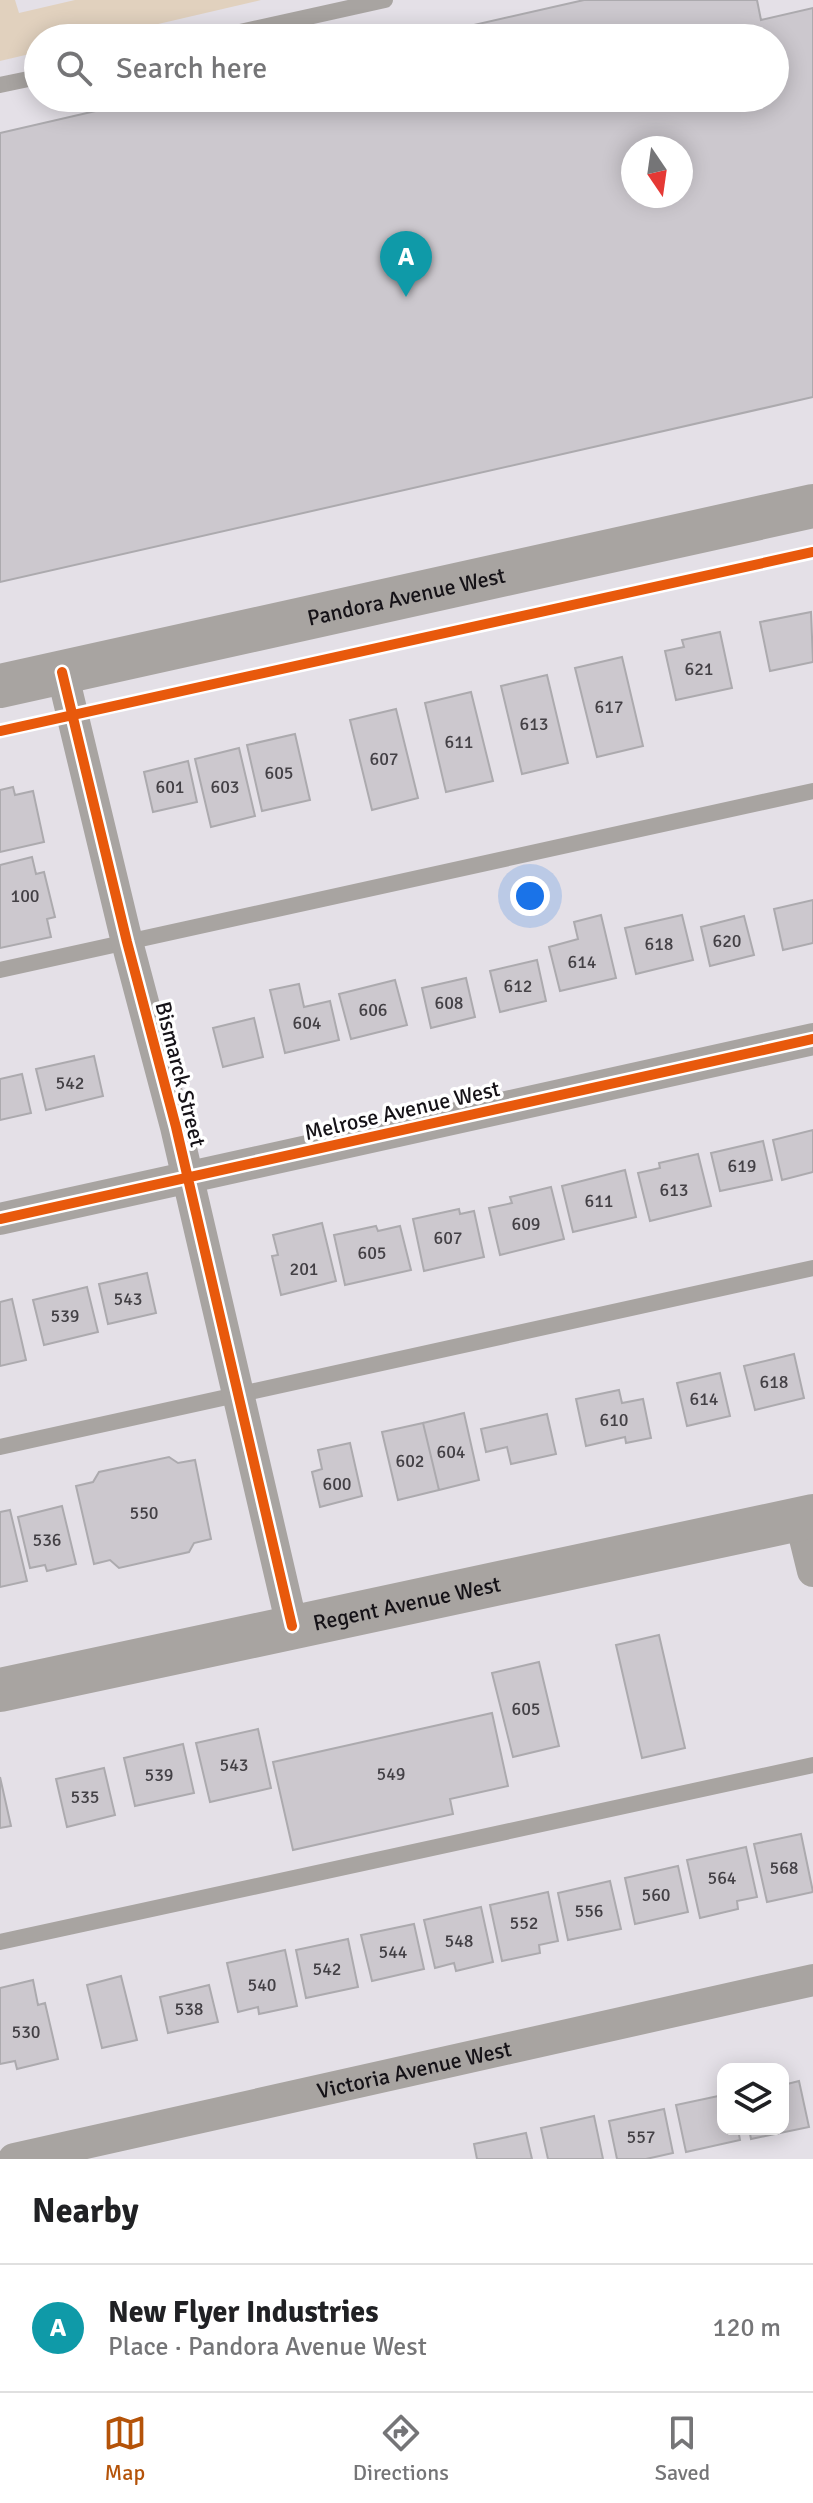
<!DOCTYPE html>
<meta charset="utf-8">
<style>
:root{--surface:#fff;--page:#f6f6f6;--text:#202124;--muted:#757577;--line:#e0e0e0;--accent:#b45309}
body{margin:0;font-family:Signika,sans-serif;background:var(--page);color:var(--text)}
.controls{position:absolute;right:24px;bottom:24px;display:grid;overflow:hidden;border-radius:16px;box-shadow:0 4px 20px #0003}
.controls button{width:72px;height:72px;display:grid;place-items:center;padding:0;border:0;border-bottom:2px solid var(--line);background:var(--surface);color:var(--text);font:40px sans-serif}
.compass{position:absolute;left:621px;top:136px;width:72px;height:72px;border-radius:50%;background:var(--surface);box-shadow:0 4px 20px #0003;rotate:167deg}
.you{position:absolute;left:530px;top:896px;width:28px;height:28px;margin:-20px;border:6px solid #fff;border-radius:50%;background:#1a73e8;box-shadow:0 0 0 12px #1a73e833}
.badge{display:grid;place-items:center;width:52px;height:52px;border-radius:50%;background:var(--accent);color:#fff;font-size:26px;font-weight:700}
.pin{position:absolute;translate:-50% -66px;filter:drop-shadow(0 2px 4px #0008)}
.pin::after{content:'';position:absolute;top:42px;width:28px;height:24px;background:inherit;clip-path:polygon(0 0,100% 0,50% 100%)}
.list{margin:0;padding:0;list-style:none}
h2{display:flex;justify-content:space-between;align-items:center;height:104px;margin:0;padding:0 32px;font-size:34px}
h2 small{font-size:26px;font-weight:400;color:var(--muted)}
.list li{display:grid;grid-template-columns:52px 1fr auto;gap:24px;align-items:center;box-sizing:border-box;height:128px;padding:0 32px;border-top:2px solid var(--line)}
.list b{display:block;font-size:30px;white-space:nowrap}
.list p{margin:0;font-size:26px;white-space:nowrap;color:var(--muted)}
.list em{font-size:26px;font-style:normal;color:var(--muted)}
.icon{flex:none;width:44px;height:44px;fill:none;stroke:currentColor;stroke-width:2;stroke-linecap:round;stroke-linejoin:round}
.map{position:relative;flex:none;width:813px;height:2159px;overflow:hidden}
.search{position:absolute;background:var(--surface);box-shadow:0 4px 20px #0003;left:24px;right:24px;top:24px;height:88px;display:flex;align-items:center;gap:20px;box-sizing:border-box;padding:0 28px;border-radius:44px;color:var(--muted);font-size:30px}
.sheet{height:232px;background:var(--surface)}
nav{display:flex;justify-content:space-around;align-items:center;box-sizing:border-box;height:112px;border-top:2px solid var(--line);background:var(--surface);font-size:22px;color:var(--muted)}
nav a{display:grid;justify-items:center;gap:4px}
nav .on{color:var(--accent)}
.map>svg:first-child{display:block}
</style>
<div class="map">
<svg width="813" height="2159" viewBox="0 0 813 2159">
<rect width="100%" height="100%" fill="#e4e0e7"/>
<path fill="#e1d1be" d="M 0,0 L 15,0 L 19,13 L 75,0 L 261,0 L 98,38 L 38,38 L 38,52 L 0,61 Z"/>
<path fill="#ccc8ce" stroke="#acaaae" stroke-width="2" fill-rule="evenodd" d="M 584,0 L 757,0 L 761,20 L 813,8 L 813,397 L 0,582 L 0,133 L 152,98 L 775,98 L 775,38 L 417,38 ZM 633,148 L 681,148 L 681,196 L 633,196 Z
M 811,612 L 813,662 L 770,671 L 760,622 Z
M 720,632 L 732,688 L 676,700 L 665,651 L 684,647 L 682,640 Z
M 622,657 L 643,746 L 597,757 L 575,668 Z
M 547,675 L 568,763 L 522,774 L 501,686 Z
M 471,692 L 493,781 L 446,792 L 425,703 Z
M 396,709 L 418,798 L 372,810 L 350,720 Z
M 295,734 L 310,800 L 262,811 L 247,745 Z
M 239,748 L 255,816 L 211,827 L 195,759 Z
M 188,761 L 197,802 L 153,812 L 144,772 Z
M 13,787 L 15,795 L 33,791 L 44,842 L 0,852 L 0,790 Z
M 32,857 L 36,874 L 44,872 L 55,917 L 47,919 L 51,937 L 0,948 L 0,865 Z
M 813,900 L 813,943 L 783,950 L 774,909 Z
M 601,915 L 616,978 L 560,991 L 549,947 L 578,939 L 574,922 Z
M 682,915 L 693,960 L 636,974 L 625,928 Z
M 744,916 L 754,955 L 710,966 L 701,927 Z
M 537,960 L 546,1001 L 500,1012 L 490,971 Z
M 466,978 L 475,1017 L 431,1028 L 422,988 Z
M 395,980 L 407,1025 L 351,1039 L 339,994 Z
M 299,984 L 304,1007 L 330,1001 L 339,1040 L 285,1053 L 270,990 Z
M 254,1018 L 263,1057 L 223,1067 L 213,1028 Z
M 94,1056 L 103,1096 L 46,1110 L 36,1069 Z
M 22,1074 L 31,1113 L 0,1120 L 0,1079 Z
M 813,1130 L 813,1172 L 782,1180 L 773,1140 Z
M 763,1141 L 772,1180 L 720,1191 L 711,1153 Z
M 698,1154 L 711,1206 L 650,1221 L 638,1173 L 660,1168 L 659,1163 Z
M 625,1170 L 636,1217 L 573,1232 L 562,1186 Z
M 551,1187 L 564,1239 L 500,1255 L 489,1208 L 512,1203 L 510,1197 Z
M 459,1209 L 460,1214 L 474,1211 L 484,1257 L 424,1271 L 413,1219 Z
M 322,1223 L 336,1281 L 281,1295 L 272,1256 L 278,1255 L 273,1235 Z
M 376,1226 L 378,1231 L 400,1226 L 411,1270 L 345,1285 L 334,1235 Z
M 147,1273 L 156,1313 L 108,1324 L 99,1284 Z
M 87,1287 L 98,1332 L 44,1345 L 33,1300 Z
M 12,1299 L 26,1360 L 0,1366 L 0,1302 Z
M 794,1354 L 804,1398 L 755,1410 L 744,1366 Z
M 720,1373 L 730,1416 L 687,1426 L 677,1383 Z
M 619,1390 L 622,1403 L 643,1399 L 651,1438 L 626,1443 L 625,1437 L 586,1446 L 576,1399 Z
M 464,1413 L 479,1480 L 439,1490 L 423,1423 Z
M 547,1414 L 556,1454 L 511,1464 L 507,1447 L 486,1452 L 481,1429 Z
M 423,1423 L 439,1490 L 398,1500 L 382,1432 Z
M 350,1443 L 362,1496 L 320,1507 L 312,1472 L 322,1469 L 318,1450 Z
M 169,1457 L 178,1463 L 195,1460 L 211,1539 L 194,1543 L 189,1552 L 119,1568 L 110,1560 L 94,1564 L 76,1486 L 93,1482 L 99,1472 Z
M 62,1506 L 76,1564 L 47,1571 L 45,1565 L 30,1568 L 18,1517 Z
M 10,1510 L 27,1581 L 0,1587 L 0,1512 Z
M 659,1635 L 685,1748 L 642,1758 L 616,1645 Z
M 539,1662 L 559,1746 L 513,1757 L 492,1673 Z
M 492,1713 L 508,1786 L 450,1799 L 453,1814 L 293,1850 L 273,1762 Z
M 258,1729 L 271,1788 L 210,1802 L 196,1743 Z
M 183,1744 L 194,1793 L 135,1806 L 124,1758 Z
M 104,1768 L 115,1815 L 67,1827 L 56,1779 Z
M 0,1777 L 11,1826 L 0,1828 Z
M 801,1834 L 813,1892 L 767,1902 L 754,1844 Z
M 746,1847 L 757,1897 L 737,1901 L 738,1909 L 700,1918 L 687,1860 Z
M 678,1866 L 688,1912 L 635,1924 L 625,1878 Z
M 610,1881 L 621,1929 L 568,1940 L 558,1893 Z
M 548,1892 L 558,1941 L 539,1945 L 540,1953 L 502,1961 L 490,1905 Z
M 481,1907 L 493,1962 L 456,1971 L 454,1963 L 435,1968 L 424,1920 Z
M 414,1924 L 424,1969 L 372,1981 L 361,1935 Z
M 348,1939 L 358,1987 L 306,1998 L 296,1950 Z
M 285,1950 L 297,2006 L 259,2014 L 258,2007 L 238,2012 L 227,1963 Z
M 121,1976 L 137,2040 L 102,2048 L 87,1985 Z
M 33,1980 L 38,2005 L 45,2003 L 58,2059 L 17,2069 L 15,2061 L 0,2064 L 0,1988 Z
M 209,1985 L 218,2022 L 168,2033 L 160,1997 Z
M 799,2081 L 809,2127 L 751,2139 L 749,2129 L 783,2129 L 783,2085 Z
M 723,2095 L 723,2129 L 738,2129 L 740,2140 L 686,2152 L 676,2105 Z
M 664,2109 L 673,2153 L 646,2159 L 617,2159 L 609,2121 Z
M 594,2116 L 603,2159 L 548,2159 L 541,2128 Z
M 526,2133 L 532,2159 L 477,2159 L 474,2144 Z"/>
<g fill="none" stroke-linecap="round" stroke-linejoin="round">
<path stroke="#a8a4a1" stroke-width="16" d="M 213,38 L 385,0
M 0,85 L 38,77
M 0,970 L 813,791
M 0,1447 L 813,1268
M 0,1942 L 813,1765"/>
<g stroke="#a8a4a1" stroke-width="32">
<path d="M 62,672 L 127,942 L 176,1127 L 292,1626"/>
<path d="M 0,1219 L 813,1039"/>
<path d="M 800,1518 L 813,1571"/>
<path id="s1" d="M 14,2159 L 813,1980"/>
</g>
<g stroke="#a8a4a1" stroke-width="44">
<path id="s2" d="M 0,686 L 813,506"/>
<path id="s3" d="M 0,1690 L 813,1516"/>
</g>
<g stroke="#fff" stroke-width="15">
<path id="cycleway" d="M 62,672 L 127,942 L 176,1127 L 292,1626
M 0,731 L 813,552
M 0,1219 L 813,1039"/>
</g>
<use href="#cycleway" stroke="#e8590c" stroke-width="10"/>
</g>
<g text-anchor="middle" stroke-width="7" stroke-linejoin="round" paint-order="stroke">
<g font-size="18" fill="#434045">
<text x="699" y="675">621</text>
<text x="609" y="713">617</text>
<text x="534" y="730">613</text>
<text x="459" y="748">611</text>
<text x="384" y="765">607</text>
<text x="279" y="779">605</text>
<text x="170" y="793">601</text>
<text x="225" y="793">603</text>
<text x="25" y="902">100</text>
<text x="727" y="947">620</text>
<text x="659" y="950">618</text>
<text x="582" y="968">614</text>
<text x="518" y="992">612</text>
<text x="449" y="1009">608</text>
<text x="373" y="1016">606</text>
<text x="307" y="1029">604</text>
<text x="70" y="1089">542</text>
<text x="742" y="1172">619</text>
<text x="674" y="1196">613</text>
<text x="599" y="1207">611</text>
<text x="526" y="1230">609</text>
<text x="448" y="1244">607</text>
<text x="372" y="1259">605</text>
<text x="304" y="1275">201</text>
<text x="128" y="1305">543</text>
<text x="65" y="1322">539</text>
<text x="774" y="1388">618</text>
<text x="704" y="1405">614</text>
<text x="614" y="1426">610</text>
<text x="451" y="1458">604</text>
<text x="410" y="1467">602</text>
<text x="337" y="1490">600</text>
<text x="144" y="1519">550</text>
<text x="47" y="1546">536</text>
<text x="526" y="1715">605</text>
<text x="234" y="1771">543</text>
<text x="391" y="1780">549</text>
<text x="159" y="1781">539</text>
<text x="85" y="1803">535</text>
<text x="784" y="1874">568</text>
<text x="722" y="1884">564</text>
<text x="656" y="1901">560</text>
<text x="589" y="1917">556</text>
<text x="524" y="1929">552</text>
<text x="459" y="1947">548</text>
<text x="393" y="1958">544</text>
<text x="327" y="1975">542</text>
<text x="262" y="1991">540</text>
<text x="189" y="2015">538</text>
<text x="26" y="2038">530</text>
<text x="641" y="2143">557</text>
</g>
<g font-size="22" fill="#151217" stroke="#fff">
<text dy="8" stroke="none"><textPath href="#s2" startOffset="416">Pandora Avenue West</textPath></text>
<text transform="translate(181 1074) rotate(76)" y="8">Bismarck Street</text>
<text transform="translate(402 1110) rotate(-13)" y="8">Melrose Avenue West</text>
<text dy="8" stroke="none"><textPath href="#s3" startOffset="416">Regent Avenue West</textPath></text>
<text dy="8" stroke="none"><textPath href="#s1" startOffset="410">Victoria Avenue West</textPath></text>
</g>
</g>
</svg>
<div class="controls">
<button><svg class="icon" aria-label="layers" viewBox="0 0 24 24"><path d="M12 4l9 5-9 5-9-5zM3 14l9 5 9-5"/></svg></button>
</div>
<svg class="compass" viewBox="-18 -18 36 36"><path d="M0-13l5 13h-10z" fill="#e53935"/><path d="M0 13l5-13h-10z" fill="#757577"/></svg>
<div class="you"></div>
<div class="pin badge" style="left:406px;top:297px;background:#0f9aa8">A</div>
<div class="search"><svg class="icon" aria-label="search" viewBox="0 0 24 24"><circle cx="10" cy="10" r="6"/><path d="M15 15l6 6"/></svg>Search here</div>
</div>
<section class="sheet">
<h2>Nearby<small></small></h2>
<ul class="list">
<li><span class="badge" style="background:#0f9aa8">A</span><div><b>New Flyer Industries</b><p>Place · Pandora Avenue West</p></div><em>120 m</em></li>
</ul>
</section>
<nav>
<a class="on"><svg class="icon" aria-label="map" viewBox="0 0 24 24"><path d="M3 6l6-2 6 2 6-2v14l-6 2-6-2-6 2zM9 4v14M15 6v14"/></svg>Map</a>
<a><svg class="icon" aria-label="directions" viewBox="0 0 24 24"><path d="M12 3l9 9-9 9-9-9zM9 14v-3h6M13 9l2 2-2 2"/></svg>Directions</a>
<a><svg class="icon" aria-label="saved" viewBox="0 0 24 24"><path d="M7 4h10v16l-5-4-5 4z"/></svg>Saved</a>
</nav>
